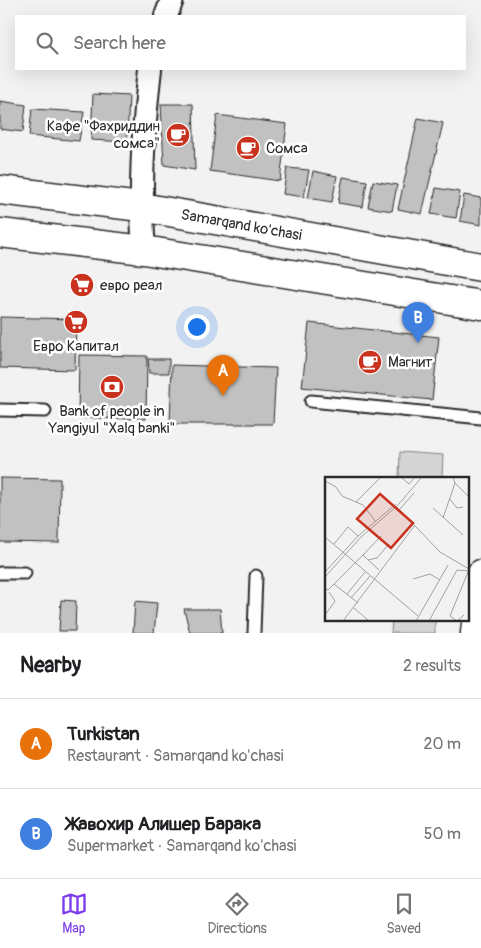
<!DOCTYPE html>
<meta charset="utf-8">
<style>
:root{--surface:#fff;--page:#f2f2f2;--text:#202124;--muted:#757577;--line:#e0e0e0;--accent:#7c3aed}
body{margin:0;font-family:Pangolin,sans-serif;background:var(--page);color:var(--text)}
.you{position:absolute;left:196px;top:326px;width:18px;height:18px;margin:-12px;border:4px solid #fff;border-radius:50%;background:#1a73e8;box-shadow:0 0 0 8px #1a73e833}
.badge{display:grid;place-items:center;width:32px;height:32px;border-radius:50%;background:var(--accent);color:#fff;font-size:16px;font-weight:700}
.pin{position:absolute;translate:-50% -41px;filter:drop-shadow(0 1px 2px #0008)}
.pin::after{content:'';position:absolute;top:26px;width:18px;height:15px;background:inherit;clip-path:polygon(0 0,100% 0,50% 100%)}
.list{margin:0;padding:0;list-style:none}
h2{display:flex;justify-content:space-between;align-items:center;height:65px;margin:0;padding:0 20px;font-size:21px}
h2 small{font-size:16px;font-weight:400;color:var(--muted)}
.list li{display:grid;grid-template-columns:32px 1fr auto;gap:15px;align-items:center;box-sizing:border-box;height:90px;padding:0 20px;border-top:1px solid var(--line)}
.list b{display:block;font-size:19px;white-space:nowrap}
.list p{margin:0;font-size:16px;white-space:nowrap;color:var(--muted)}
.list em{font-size:16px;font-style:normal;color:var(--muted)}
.icon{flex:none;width:28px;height:28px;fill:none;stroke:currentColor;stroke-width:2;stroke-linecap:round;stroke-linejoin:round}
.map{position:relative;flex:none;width:481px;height:633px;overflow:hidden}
.search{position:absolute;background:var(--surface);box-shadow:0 5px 20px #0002;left:15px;right:15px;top:15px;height:55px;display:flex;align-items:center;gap:12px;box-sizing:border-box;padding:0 18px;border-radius:0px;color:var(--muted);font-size:19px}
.sheet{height:245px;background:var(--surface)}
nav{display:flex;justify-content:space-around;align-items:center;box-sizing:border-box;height:70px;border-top:1px solid var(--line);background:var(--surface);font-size:14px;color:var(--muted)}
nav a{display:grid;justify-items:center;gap:2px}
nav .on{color:var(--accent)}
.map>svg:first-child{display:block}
</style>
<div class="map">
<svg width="481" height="633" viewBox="0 0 481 633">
<rect width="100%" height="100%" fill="#f2f2f2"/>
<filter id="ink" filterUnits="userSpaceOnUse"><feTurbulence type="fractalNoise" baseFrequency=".02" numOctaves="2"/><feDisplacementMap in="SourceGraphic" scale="10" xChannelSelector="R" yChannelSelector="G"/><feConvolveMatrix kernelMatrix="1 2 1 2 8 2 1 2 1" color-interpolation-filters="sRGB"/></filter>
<g filter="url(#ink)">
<path fill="#d5d5d5" stroke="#808080" d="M 400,452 L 443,455 L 442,478 L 399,478 Z
M 392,619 L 435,619 L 435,633 L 391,633 Z"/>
<path fill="#c1c1c1" stroke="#2b2b2b" d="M 93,94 L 129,96 L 127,142 L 91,140 Z
M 0,101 L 26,105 L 23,132 L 0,129 Z
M 161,104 L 193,104 L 195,170 L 164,165 Z
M 32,109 L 84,112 L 79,141 L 29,136 Z
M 217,115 L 287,124 L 280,181 L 210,171 Z
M 418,118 L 443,123 L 422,214 L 398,209 Z
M 287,168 L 309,170 L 304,197 L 283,194 Z
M 313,171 L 337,176 L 332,202 L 308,198 Z
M 343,177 L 367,181 L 363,207 L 338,203 Z
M 373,181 L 397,185 L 392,211 L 368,207 Z
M 436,188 L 460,192 L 456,218 L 431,214 Z
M 464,195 L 481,198 L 481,225 L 460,221 Z
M 0,317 L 76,319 L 75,370 L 0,368 Z
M 309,323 L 439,337 L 432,400 L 302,387 Z
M 79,355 L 147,356 L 146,419 L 78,418 Z
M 148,359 L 169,359 L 169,373 L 149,373 Z
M 172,365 L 276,368 L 273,424 L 170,424 Z
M 0,478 L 60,479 L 59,543 L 0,542 Z
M 61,600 L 76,601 L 75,631 L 59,631 Z
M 135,601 L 157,603 L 154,633 L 133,633 Z
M 184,609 L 220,609 L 222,633 L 190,633 Z"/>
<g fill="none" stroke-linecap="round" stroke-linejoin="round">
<g stroke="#2b2b2b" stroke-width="15">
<path id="service" d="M 311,401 L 481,418
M 0,410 L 45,411
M 0,573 L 25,573
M 254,633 L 256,576"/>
</g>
<g stroke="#2b2b2b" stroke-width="26">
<path id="minor" d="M 166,16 L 172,0
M 144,250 C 139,189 143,130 150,69"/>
</g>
<g stroke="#2b2b2b" stroke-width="31">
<path id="tertiary" d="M 475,633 L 481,574"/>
</g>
<g stroke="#2b2b2b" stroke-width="31">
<g id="secondary">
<path id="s1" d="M 0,190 L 141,207 L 481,267"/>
<path d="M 0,233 L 144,250 L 481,305"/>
</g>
</g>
<use href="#service" stroke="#fff" stroke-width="11"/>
<use href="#minor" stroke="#fff" stroke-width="22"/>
<use href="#tertiary" stroke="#fff" stroke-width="28"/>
<use href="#secondary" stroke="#fff" stroke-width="28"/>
</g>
</g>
<defs>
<g id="cafe-disc" transform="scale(1.25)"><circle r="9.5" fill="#c8321e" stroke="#fff"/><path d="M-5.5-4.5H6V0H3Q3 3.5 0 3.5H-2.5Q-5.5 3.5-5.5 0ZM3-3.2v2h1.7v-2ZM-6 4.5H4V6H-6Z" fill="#fff"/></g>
<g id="supermarket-disc" transform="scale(1.25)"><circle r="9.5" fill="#c8321e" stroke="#fff"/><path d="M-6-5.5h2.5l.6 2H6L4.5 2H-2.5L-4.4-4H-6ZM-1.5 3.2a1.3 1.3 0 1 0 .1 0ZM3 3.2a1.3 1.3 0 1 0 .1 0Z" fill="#fff"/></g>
<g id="bank-disc" transform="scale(1.25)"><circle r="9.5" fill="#c8321e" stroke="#fff"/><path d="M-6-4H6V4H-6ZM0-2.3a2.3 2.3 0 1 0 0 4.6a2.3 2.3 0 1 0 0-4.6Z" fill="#fff"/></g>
</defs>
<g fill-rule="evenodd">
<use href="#cafe-disc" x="178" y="135"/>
<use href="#cafe-disc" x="248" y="148"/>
<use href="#supermarket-disc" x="82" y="285"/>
<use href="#supermarket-disc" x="76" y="322"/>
<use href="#cafe-disc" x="370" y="362"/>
<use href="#bank-disc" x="112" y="387"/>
</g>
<g text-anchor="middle" stroke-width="5" stroke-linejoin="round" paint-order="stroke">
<g font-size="15" fill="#2b2b2b" stroke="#fff" text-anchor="start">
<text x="160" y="131" text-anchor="end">Кафе "Фахриддин<tspan x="160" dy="17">сомса"</tspan></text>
<text x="266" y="153">Сомса</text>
<text x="100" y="290">евро реал</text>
<text x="76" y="351" text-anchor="middle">Евро Капитал</text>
<text x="388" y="367">Магнит</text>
<text x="112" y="416" text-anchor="middle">Bank of people in<tspan x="112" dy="17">Yangiyul "Xalq banki"</tspan></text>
</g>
<g font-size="15" fill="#2b2b2b" stroke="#fff">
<text dy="5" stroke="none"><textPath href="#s1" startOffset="244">Samarqand ko'chasi</textPath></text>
</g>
</g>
<g transform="translate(325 477)">
<rect width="144" height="144" fill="#f2f2f2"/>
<path fill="none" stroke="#a2a2a2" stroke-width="1" d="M 76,0 L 84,7 L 90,0M 0,4 L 11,10 L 17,19 L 38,28 L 51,45M 130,6 L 144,20M 124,21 L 132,31 L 138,30M 31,25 L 56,0M 71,29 L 115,75 L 144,92M 108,31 L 138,58M 75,32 L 89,16M 118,41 L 130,6 L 128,0M 0,60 L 93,139M 9,67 L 23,50 L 33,59M 38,78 L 56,59M 43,83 L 52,81 L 64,67M 0,95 L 33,59 L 71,27M 0,100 L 36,60 L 72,29 L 97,0M 88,102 L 105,97 L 115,103M 9,107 L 38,78 L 54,93M 0,111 L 3,113 L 9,107 L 33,126M 22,117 L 40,95M 26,121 L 45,99M 29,131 L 44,144M 0,138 L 10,124 L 4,115M 139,138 L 132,144 L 125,139 L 143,95M 18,144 L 90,48M 91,144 L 123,88M 104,144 L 132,93 L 144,94"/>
<path fill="#c8321e" fill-opacity="0.15" stroke="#c8321e" stroke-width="2.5" d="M 55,17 L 88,46 L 66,71 L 32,42 Z"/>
<rect width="144" height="144" fill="none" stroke="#2b2b2b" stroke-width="2.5"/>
</g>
</svg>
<div class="you"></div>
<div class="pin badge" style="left:223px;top:396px;background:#e8710a">A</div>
<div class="pin badge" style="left:418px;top:343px;background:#3f7fe0">B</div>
<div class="search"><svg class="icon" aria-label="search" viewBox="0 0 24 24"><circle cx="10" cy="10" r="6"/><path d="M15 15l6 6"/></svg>Search here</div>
</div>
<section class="sheet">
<h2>Nearby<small>2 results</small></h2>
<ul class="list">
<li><span class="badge" style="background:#e8710a">A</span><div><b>Turkistan</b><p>Restaurant · Samarqand ko'chasi</p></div><em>20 m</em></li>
<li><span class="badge" style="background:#3f7fe0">B</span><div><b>Жавохир Алишер Барака</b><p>Supermarket · Samarqand ko'chasi</p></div><em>50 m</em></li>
</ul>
</section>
<nav>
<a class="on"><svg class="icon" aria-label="map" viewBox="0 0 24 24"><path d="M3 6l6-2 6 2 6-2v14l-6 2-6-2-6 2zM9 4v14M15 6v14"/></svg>Map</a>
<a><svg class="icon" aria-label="directions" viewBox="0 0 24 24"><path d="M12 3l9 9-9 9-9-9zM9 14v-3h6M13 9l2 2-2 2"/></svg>Directions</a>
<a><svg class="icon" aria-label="saved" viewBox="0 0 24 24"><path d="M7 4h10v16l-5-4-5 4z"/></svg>Saved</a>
</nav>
